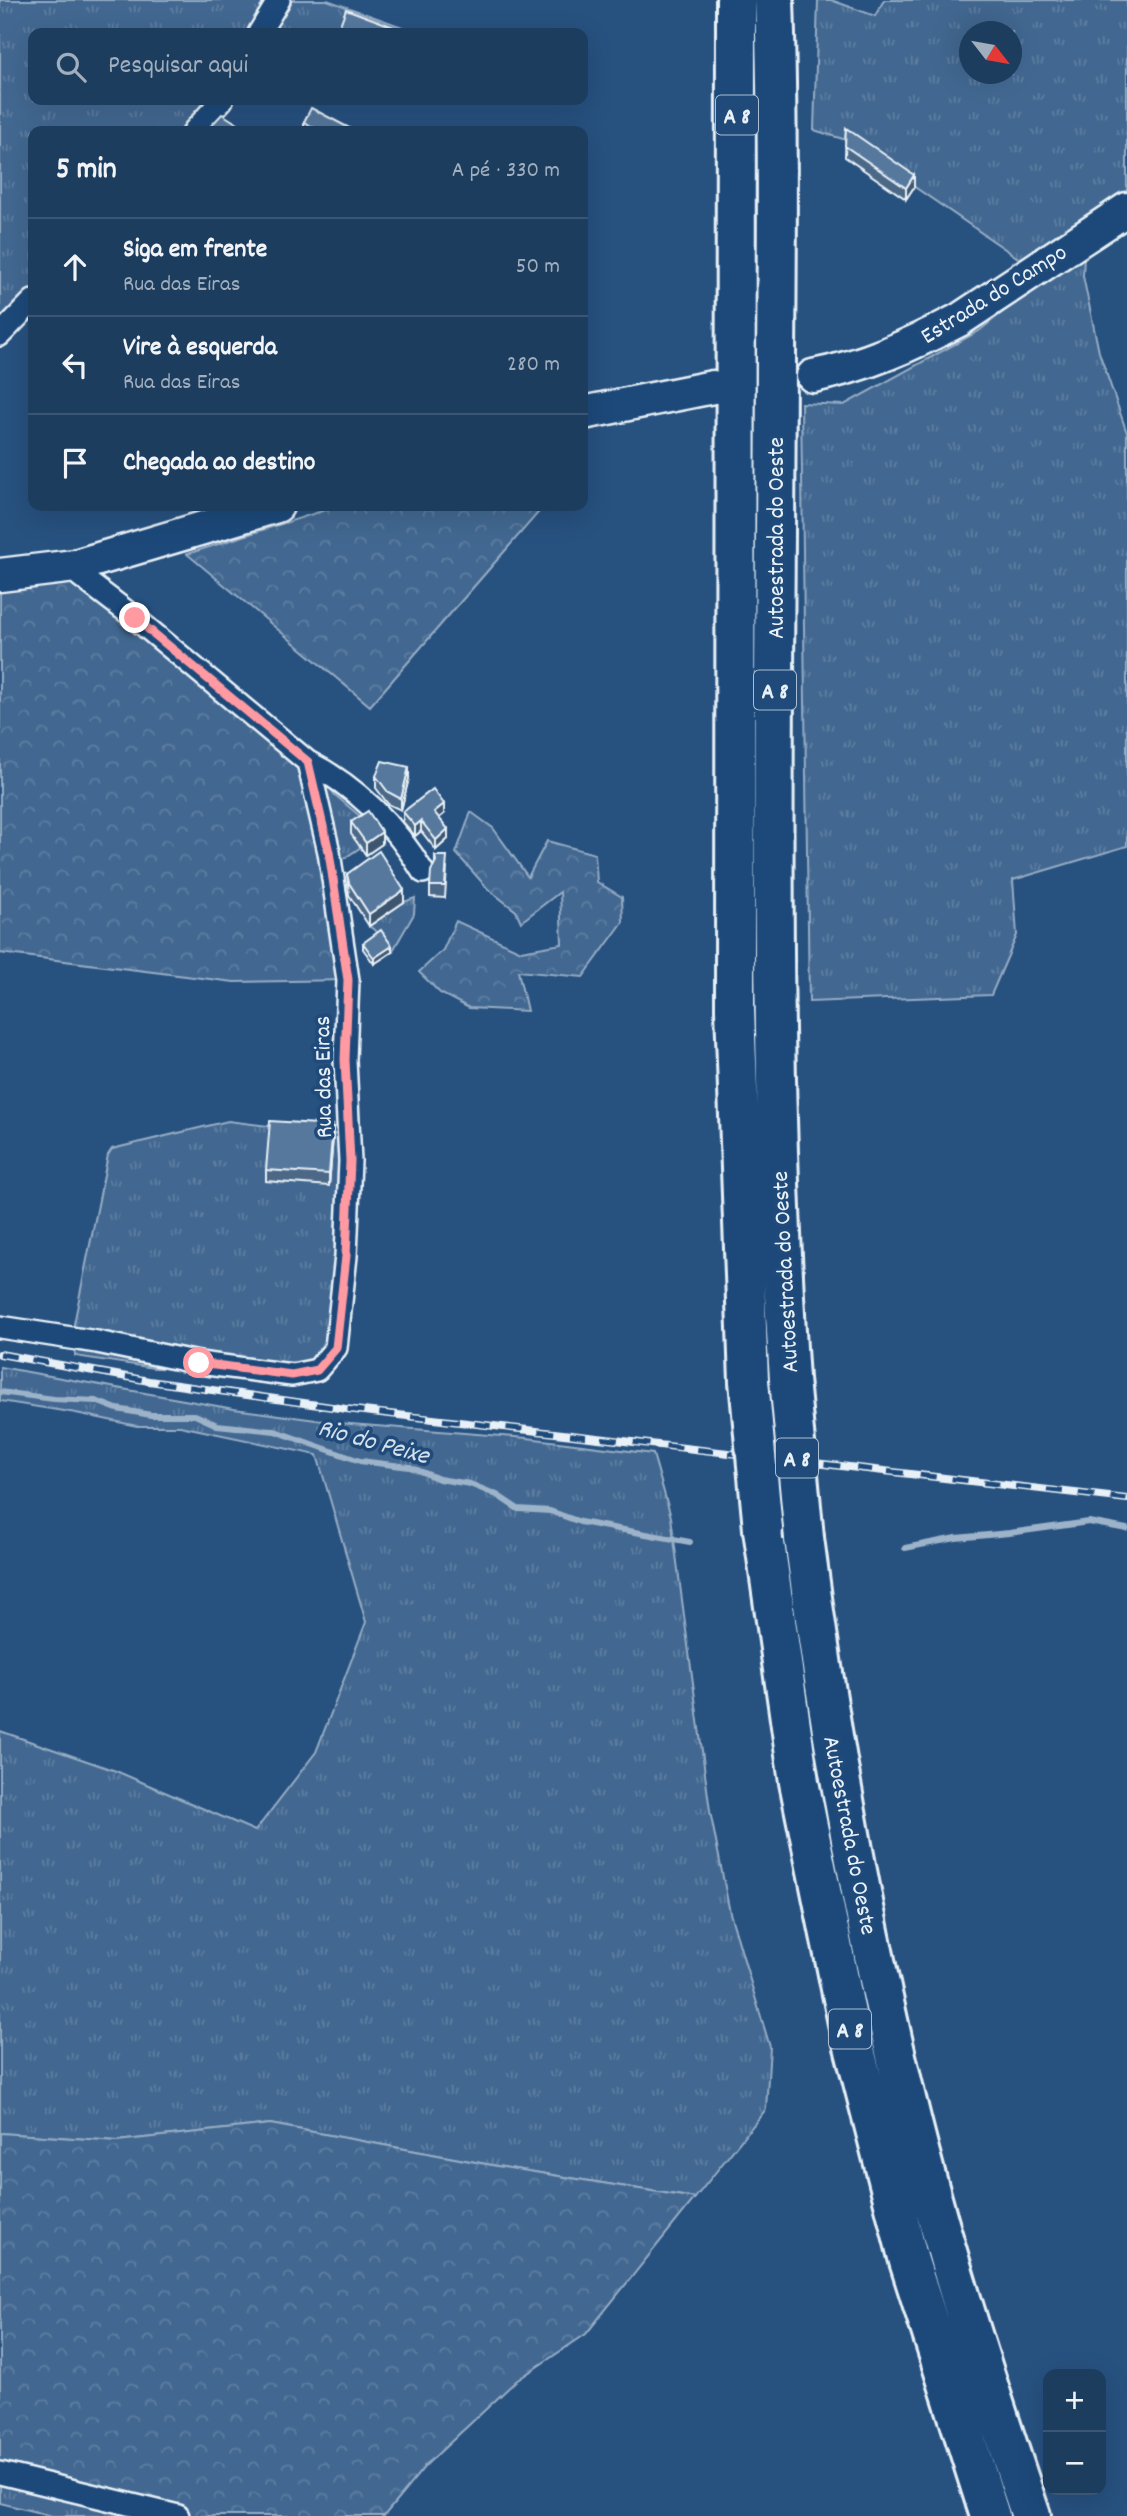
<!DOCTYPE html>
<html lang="pt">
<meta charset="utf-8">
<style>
:root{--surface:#1d3d5f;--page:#2a4868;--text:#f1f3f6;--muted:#a0aebd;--line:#3b5674}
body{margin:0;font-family:Dekko,sans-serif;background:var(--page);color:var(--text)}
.controls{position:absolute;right:21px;bottom:21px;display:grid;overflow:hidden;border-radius:14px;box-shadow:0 7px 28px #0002}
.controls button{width:63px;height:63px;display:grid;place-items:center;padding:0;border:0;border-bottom:2px solid var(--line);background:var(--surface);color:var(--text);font:35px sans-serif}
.compass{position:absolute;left:959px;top:21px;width:63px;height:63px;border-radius:50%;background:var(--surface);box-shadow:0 7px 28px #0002;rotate:121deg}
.stop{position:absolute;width:21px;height:21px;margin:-16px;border:5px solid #ff9aa2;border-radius:50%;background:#fff}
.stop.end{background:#ff9aa2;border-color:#fff;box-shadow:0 2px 7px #0008}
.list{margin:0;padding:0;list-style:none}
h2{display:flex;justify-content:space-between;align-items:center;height:91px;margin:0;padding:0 28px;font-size:30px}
h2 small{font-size:23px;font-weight:400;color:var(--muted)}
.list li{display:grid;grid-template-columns:46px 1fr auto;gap:21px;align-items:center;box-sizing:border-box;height:98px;padding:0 28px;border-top:2px solid var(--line)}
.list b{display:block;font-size:26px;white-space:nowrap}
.list p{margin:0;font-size:23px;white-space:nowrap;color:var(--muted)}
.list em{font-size:23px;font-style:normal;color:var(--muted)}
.icon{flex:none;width:38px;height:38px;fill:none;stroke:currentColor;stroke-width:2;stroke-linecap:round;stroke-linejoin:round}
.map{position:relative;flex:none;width:1127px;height:2516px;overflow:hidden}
.search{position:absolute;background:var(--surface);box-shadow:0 7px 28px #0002;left:28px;top:28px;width:560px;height:77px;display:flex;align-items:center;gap:18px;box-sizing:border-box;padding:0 24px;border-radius:14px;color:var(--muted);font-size:26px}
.panel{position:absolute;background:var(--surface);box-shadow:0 7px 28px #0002;left:28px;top:126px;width:560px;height:385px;border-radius:14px}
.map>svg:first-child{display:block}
</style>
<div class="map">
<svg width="1127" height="2516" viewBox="0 0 1127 2516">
<defs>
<pattern id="grass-tufts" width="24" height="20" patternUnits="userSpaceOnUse" patternTransform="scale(1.75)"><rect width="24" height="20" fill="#436891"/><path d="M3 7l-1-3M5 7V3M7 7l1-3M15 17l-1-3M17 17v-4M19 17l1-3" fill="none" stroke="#5e7ea1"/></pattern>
<pattern id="forest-crowns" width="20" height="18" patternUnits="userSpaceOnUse" patternTransform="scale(1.75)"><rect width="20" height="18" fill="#436891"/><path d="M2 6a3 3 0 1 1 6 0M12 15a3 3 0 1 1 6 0" fill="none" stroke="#5e7ea1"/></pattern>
</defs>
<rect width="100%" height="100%" fill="#27517f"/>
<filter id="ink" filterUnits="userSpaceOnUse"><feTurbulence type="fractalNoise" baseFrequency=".0143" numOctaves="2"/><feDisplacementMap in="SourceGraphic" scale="14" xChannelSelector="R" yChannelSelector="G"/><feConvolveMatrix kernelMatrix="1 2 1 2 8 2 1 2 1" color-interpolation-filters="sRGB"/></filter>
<g filter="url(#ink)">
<path fill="url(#grass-tufts)" stroke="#96acc4" stroke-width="2" fill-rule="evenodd" d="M 0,0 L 279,0 L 259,33 L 33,33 L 33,100 L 222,100 L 194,131 L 33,131 L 33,301 L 0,335 Z
M 281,0 L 327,0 L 419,33 L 263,33 Z
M 818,0 L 831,0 L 875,16 L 884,0 L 1127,0 L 1127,199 L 1024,262 L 846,140 L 814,130 ZM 970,32 L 1012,32 L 1012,74 L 970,74 Z
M 1084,257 L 1083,276 L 1099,352 L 1127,433 L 1127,846 L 1013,880 L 1017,935 L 991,995 L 809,1002 L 801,403 L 844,405 L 979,331 L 1051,274 Z
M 322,778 L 335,795 L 368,823 L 361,847 L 340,861 Z
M 415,898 L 414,914 L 392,952 L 381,935 L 369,926 L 404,902 Z
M 228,1121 L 349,1136 L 338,1323 L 317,1370 L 154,1368 L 75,1356 L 74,1324 L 108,1155 L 112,1149 Z
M 0,1367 L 234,1409 L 338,1423 L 527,1438 L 653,1454 L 671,1517 L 710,1811 L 730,1913 L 770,2047 L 766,2109 L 695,2198 L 497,2166 L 270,2124 L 117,2141 L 0,2133 L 0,1731 L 116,1771 L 255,1831 L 316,1752 L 366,1622 L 317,1455 L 180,1426 L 137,1426 L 76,1413 L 0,1401 Z
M 0,2473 L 133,2504 L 123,2516 L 52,2516 L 0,2503 Z"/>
<path fill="url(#forest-crowns)" stroke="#96acc4" stroke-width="2" d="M 338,506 L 544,506 L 370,706 L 187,554 Z
M 69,575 L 308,762 L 348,980 L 234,982 L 0,953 L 0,583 Z
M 471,812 L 493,828 L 528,877 L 547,841 L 595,854 L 597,882 L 622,897 L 623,922 L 583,977 L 518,971 L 527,1011 L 469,1008 L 440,993 L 419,972 L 443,950 L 456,921 L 521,951 L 562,944 L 560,892 L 521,922 L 516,911 L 488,889 L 456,853 Z
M 270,2124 L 497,2166 L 695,2198 L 586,2334 L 516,2381 L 425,2466 L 384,2516 L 178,2516 L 0,2473 L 0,2133 L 117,2141 Z"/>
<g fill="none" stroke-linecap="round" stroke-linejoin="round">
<path stroke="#9db3c9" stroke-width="6" d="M 0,1392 L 54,1399 L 96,1401 L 117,1409 L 151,1415 L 195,1415 L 217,1425 L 275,1431 L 360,1461 L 410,1467 L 439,1479 L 470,1484 L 497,1495 L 518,1509 L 550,1511 L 580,1522 L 690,1542
M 905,1548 L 956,1538 L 1009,1533 L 1089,1522 L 1127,1529"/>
<g stroke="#e8f1f8" stroke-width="26">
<path id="street" d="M 259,33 L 279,0
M 194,131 L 222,100
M 0,335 L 33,301
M 308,762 C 356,786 396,826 423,872
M 0,1327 L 97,1342 L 199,1363 L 292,1375 L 317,1370 L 336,1348 L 346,1256 L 350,1161 L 345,1060 L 348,980 L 329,852 L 308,762 L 135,618 L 80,576 L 75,566
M 0,2473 L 178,2516"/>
</g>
<g stroke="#e8f1f8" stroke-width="37">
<path id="secondary" d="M 813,376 C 865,366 913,344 959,320 L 1127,209
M 583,413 L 713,387
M 0,575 L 75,566 L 277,506"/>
</g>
<g stroke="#e8f1f8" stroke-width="44">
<path id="highway" d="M 736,0 L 735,1009 L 749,1381
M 774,0 C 778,120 777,240 776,360 C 775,700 766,1040 789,1379
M 763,1529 L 799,1782 L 848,2023 L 909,2261 L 990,2516
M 804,1538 C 827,1717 858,1894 899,2069 C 934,2221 982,2369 1031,2516"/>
</g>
<use href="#street" stroke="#1f4a7a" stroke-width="21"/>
<use href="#secondary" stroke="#1f4a7a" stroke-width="32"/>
<use href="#highway" stroke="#1f4a7a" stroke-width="38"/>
<g stroke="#e8f1f8" stroke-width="8">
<path id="rail" d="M 0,1354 L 149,1381 L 346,1409 L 1127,1499"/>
</g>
<use href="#rail" stroke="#1f4a7a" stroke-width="5" stroke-dasharray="16" stroke-linecap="butt"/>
<g stroke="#e8f1f8" stroke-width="44" stroke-linecap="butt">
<path id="highway-bridge" d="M 789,1379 L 804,1538
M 749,1381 L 763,1529"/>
</g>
<use href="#highway-bridge" stroke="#1f4a7a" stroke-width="38"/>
</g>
<path fill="#4b6787" stroke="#e8f1f8" stroke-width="2" d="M 304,122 L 355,131 L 308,131 L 304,129 Z
M 846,128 L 914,187 L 906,199 L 845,157 Z
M 376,776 L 409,778 L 401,810 L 388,804 L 376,788 Z
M 403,812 L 444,814 L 439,818 L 448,839 L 436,850 L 421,831 L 415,836 L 403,822 Z
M 351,822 L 382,844 L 366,855 L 351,834 Z
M 435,856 L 447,868 L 445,898 L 430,897 L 430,886 L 435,863 Z
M 347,874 L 404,902 L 369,926 L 349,895 Z
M 363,943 L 392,952 L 374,964 L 363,949 Z
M 333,1137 L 329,1186 L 266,1181 L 266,1170 Z"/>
<path fill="#3d546e" stroke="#e8f1f8" stroke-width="2" d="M 914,175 L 914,187 L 906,199 L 906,188 Z
M 409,767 L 409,778 L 401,810 L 401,799 Z
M 444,804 L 444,814 L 434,822 L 434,812 Z
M 421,821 L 421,831 L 415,836 L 415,826 Z
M 448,829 L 448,839 L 436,850 L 436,840 Z
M 382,832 L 382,844 L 366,855 L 366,843 Z
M 404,890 L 404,902 L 369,926 L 369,914 Z
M 392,946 L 392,952 L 374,964 L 374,958 Z
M 333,1125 L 333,1137 L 329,1186 L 329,1174 Z"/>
<path fill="#57789d" stroke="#e8f1f8" stroke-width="2" d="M 346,9 L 410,33 L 337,33 Z
M 311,108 L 355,131 L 320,131 L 304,122 Z
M 222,114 L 249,131 L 206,131 Z
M 846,128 L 914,175 L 906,188 L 845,146 Z
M 382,761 L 409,767 L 401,799 L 388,792 L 376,776 Z
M 433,789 L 444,804 L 434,812 L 448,829 L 436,840 L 421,821 L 415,826 L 403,812 Z
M 368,811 L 382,832 L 366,843 L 351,822 Z
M 379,851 L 404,890 L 369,914 L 349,883 L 347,874 Z
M 435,856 L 447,856 L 445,886 L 430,886 L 431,871 L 436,861 Z
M 381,930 L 392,946 L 374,958 L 363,943 Z
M 270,1121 L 333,1125 L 329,1174 L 266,1170 Z"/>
</g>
<g fill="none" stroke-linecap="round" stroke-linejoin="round" filter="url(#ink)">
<path stroke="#ff9aa2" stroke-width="9" d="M 135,618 L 308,762 L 329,852 L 348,980 L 345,1060 L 350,1161 L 346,1256 L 336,1348 L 317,1370 L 292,1375 L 199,1363"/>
</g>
<g text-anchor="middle" stroke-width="7" stroke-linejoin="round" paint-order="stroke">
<g fill="#1f4a7a" stroke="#acbfd2" stroke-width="2">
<rect x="716" y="95.5" width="42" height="39" rx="5"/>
<rect x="754" y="670.5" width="42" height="39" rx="5"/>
<rect x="776" y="1438.5" width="42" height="39" rx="5"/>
<rect x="829" y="2009.5" width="42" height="39" rx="5"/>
</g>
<g font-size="23" font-weight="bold" fill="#e8f1f8">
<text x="737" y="123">A 8</text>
<text x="775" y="698">A 8</text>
<text x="797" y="1466">A 8</text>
<text x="850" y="2037">A 8</text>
</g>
<g font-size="24" fill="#e8f1f8" stroke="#1f4a7a">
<text transform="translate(993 293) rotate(-32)" y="8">Estrada do Campo</text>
<text transform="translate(775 538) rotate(-90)" y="8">Autoestrada do Oeste</text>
<text transform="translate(322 1077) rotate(-91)" y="8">Rua das Eiras</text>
<text transform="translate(784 1272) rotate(-93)" y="8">Autoestrada do Oeste</text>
<text transform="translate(851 1835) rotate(79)" y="8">Autoestrada do Oeste</text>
</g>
<g font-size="26" font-style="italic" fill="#d5e2ec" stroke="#1f4a7a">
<text transform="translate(374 1440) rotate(15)" y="9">Rio do Peixe</text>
</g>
</g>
</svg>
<div class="controls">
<button>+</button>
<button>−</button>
</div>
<svg class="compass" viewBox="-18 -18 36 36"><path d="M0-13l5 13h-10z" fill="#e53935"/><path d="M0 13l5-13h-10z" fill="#a0aebd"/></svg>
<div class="stop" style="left:199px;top:1363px"></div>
<div class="stop end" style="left:135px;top:618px"></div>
<div class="search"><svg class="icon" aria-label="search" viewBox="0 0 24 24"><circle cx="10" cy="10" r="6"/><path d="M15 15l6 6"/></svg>Pesquisar aqui</div>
<section class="panel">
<h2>5 min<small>A pé · 330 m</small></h2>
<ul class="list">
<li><svg class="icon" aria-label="ahead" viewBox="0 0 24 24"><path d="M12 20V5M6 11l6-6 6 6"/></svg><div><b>Siga em frente</b><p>Rua das Eiras</p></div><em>50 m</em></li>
<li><svg class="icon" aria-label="left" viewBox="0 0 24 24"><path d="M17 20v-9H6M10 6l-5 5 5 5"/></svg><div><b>Vire à esquerda</b><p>Rua das Eiras</p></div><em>280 m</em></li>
<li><svg class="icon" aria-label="arrive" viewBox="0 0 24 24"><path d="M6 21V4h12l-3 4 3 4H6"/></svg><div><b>Chegada ao destino</b></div></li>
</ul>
</section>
</div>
